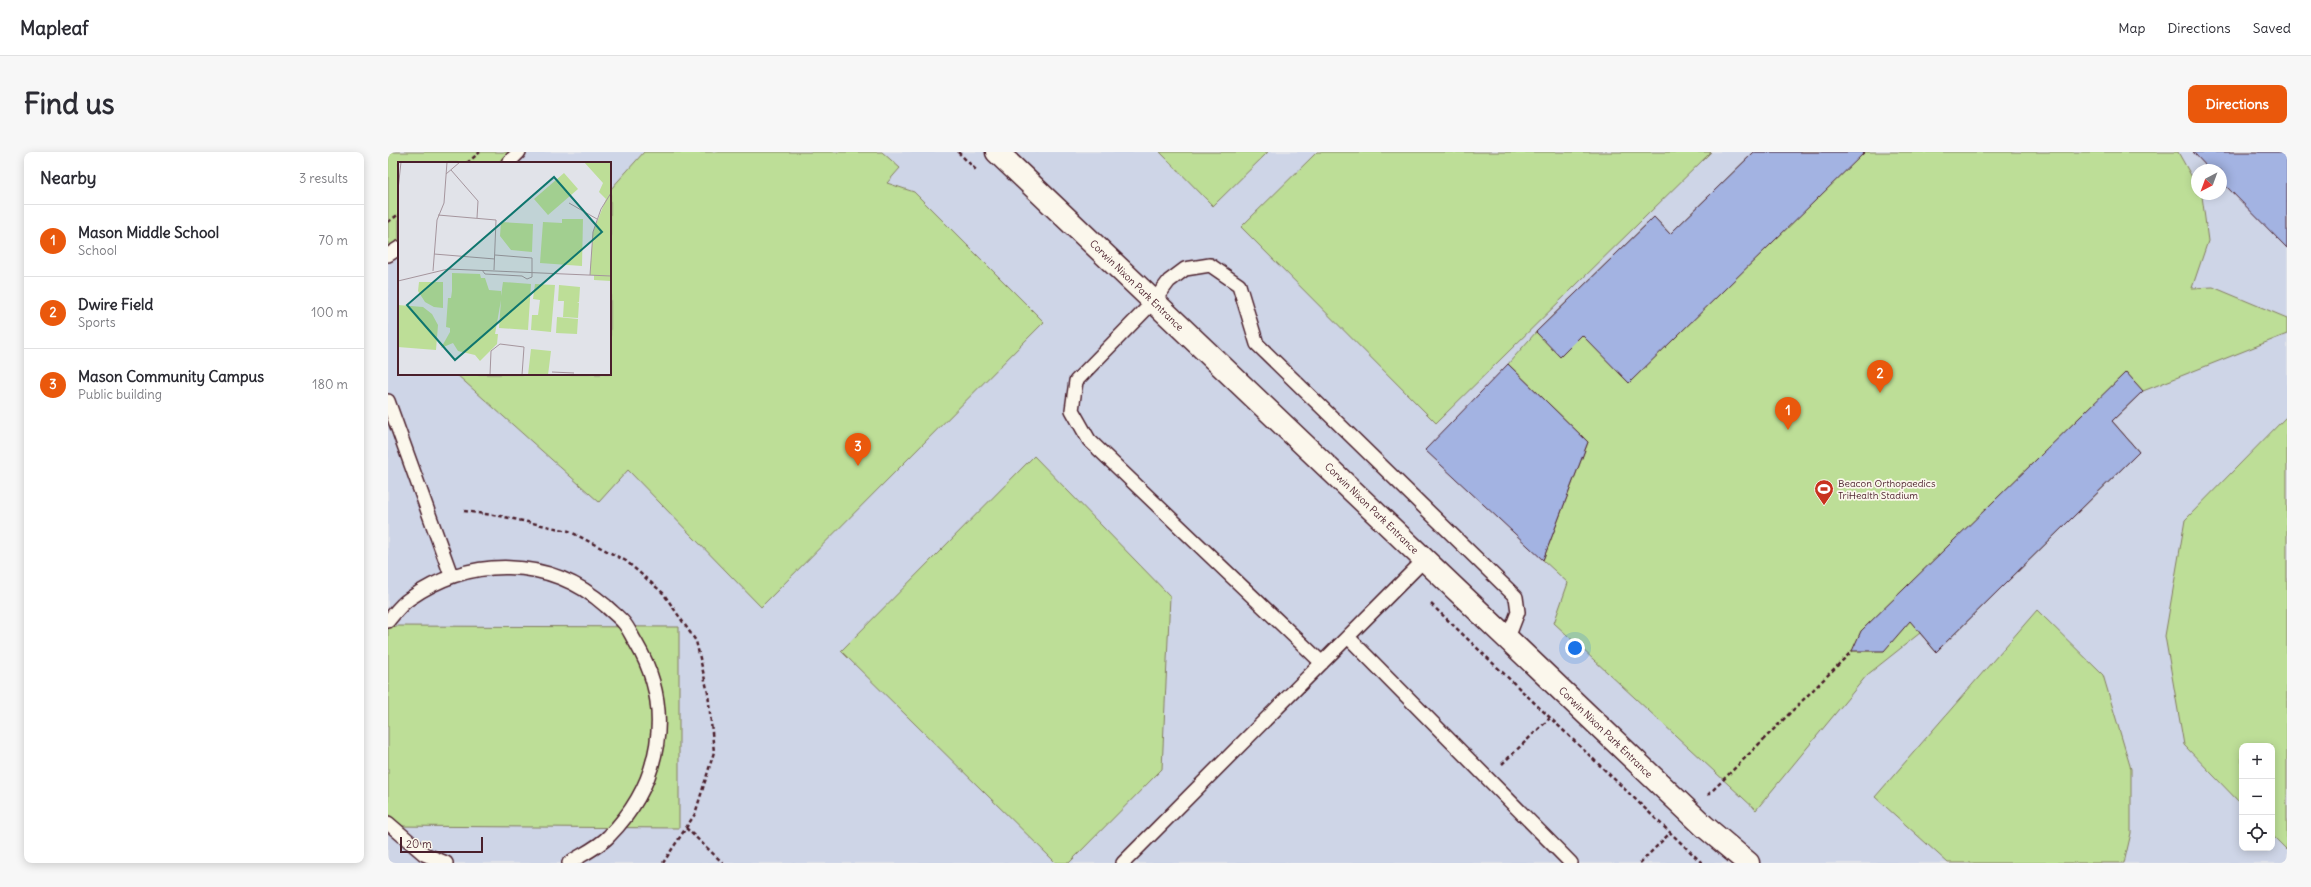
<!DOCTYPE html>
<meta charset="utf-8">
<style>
:root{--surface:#fff;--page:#f7f7f7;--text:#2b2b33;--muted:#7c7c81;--line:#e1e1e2;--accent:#ea580c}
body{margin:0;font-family:Delius,sans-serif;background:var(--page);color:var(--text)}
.controls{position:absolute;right:12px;bottom:12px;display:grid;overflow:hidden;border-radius:8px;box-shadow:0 2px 10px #0003}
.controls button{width:36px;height:36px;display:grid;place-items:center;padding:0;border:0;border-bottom:1px solid var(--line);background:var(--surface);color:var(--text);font:20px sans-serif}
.compass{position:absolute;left:1803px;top:12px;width:36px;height:36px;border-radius:50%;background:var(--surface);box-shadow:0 2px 10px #0003;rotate:221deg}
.scale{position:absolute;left:12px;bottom:10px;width:83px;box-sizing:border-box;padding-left:4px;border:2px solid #4a1f2b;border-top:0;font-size:11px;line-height:14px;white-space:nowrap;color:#4a1f2b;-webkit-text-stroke:3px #fbf7ec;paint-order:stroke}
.you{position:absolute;left:1187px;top:496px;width:14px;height:14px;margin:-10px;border:3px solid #fff;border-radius:50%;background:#1a73e8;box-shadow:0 0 0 6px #1a73e833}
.badge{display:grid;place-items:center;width:26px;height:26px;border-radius:50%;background:var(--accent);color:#fff;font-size:13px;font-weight:700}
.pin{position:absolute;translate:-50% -33px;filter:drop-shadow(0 1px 2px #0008)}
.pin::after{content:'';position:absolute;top:21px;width:14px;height:12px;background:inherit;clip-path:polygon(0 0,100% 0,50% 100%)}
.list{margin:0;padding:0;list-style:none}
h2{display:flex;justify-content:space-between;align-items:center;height:52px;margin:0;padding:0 16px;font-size:17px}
h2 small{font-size:13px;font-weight:400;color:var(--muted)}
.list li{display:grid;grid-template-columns:26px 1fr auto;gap:12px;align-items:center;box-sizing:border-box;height:72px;padding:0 16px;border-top:1px solid var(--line)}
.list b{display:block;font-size:15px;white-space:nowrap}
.list p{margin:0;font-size:13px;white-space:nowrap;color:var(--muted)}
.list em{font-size:13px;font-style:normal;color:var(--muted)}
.icon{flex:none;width:22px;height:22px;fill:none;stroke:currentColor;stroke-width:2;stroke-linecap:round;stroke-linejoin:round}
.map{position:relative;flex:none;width:1899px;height:711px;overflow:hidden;border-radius:8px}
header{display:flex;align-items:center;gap:24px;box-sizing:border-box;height:56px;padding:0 20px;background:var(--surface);border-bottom:1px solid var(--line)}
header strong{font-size:19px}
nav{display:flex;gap:22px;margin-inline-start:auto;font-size:14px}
.intro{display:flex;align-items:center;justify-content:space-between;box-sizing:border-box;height:96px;padding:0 24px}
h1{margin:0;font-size:28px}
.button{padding:10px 18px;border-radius:8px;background:var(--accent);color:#fff;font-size:14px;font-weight:700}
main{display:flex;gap:24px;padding:0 24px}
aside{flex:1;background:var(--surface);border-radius:8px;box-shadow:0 2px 10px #0003}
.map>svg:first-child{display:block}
</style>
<header>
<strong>Mapleaf</strong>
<nav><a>Map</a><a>Directions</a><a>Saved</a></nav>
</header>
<div class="intro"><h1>Find us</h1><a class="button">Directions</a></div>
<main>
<aside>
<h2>Nearby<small>3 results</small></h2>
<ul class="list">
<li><span class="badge">1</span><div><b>Mason Middle School</b><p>School</p></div><em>70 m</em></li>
<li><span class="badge">2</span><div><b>Dwire Field</b><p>Sports</p></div><em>100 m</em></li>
<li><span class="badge">3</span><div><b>Mason Community Campus</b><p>Public building</p></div><em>180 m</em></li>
</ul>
</aside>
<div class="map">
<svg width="1899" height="711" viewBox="0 0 1899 711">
<rect width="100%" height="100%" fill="#e1e3e9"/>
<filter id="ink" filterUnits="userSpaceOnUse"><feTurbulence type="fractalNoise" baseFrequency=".025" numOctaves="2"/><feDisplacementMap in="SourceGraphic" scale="8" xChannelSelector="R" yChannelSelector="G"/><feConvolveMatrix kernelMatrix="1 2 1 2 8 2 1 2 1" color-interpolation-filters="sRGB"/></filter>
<g filter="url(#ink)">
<path fill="#ced5e7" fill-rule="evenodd" d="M 131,0 L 1899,0 L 1899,711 L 0,711 L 0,103 L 11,96 L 11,222 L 222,222 L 222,11 L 120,11 ZM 1809,18 L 1833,18 L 1833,42 L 1809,42 ZM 1854,594 L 1884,594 L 1884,696 L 1854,696 Z"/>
<path fill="#bdde97" stroke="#847e61" d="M 0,0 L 131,0 L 120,11 L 11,11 L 11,96 L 0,103 Z
M 256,0 L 494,0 L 512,16 L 499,31 L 526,40 L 656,170 L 373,455 L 240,318 L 211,350 L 68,222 L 222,222 L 222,38 Z
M 772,0 L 880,0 L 825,54 Z
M 929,0 L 1323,0 L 1048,271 L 853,75 Z
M 1366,0 L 1790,0 L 1809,34 L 1809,42 L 1813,42 L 1814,44 L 1820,89 L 1804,136 L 1825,135 L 1899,166 L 1899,182 L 1755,239 L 1724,269 L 1751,300 L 1548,500 L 1532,481 L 1479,523 L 1368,658 L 1166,471 L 1180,431 L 1155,408 L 1200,290 L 1120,212 L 1148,180 L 1266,65 L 1282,82 Z
M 1899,264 L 1899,698 L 1884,683 L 1884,594 L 1854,594 L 1854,653 L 1796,593 L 1777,484 L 1797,368 Z
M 646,304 L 782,444 L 774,617 L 681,711 L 668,711 L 453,499 Z
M 1649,458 L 1715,523 L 1743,617 L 1743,681 L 1736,711 L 1560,711 L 1487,645 Z
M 0,474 L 291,475 L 291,676 L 0,674 Z"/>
<path fill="#a3b3e2" stroke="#4a1f2b" d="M 1366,0 L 1477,0 L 1241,231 L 1194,183 L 1172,205 L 1148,180 L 1266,65 L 1282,82 Z
M 1805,0 L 1899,0 L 1899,96 L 1833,29 L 1833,18 L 1822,18 Z
M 1120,212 L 1200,290 L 1155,408 L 1037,298 Z
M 1738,220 L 1755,239 L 1724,269 L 1751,300 L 1548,500 L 1522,469 L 1496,499 L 1464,499 L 1473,479 Z"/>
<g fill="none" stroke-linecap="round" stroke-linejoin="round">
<g stroke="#4a1f2b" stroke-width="16">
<path id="lane" d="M 120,11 L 131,0
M 0,103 L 11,96
M 0,249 L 63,423
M 0,469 C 6,462 13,452 21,447 C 82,404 161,404 218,454 C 224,460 231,465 236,471 C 241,477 244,485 248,491 C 287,557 273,631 221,684 C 211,695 193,703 181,711
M 960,485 L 1183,711
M 934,511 L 701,288 L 684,258 L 688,229 L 766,149 L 781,129 L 797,117 L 822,113 L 851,133 L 869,192 L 1128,445 L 1130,460 L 1120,486
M 0,671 L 36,702 L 58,711
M 735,711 L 1037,407"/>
</g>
<g stroke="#4a1f2b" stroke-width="25">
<path id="street" d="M 609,0 L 1316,674 L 1360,711"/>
</g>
<path stroke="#4a1f2b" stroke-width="2.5" stroke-dasharray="4 3" stroke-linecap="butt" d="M 570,0 L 589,19
M 79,11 L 92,0
M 0,70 L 11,62
M 76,359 L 112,364 L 181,379 L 238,409 L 275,441 L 308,489 L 320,541 L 326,600 L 307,662 L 275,711
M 1043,452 L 1314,711
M 1114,612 L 1162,566
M 1320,643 L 1464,499
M 298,676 L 335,711
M 1252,711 L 1283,680"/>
<use href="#lane" stroke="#fbf7ec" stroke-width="13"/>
<use href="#street" stroke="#fbf7ec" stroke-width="22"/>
</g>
</g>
<defs>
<g id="stadium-pin" transform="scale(1)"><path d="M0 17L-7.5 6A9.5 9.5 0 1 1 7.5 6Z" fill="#c8321e" stroke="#fbf7ec"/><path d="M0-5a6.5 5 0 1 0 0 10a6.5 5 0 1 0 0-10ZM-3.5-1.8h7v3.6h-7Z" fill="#fff"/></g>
</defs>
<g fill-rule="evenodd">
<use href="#stadium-pin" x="1436" y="337"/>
</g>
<g text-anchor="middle" stroke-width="3.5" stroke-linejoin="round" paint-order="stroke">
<g font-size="10" fill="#4a1f2b" stroke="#fbf7ec">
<text transform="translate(749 133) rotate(44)" y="4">Corwin Nixon Park Entrance</text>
<text transform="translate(984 356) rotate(44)" y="4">Corwin Nixon Park Entrance</text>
<text transform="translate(1218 580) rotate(44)" y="4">Corwin Nixon Park Entrance</text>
</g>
<g font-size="10" fill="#4a1f2b" stroke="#fbf7ec" text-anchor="start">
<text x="1450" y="335">Beacon Orthopaedics<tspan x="1450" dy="12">TriHealth Stadium</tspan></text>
</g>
</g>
<g transform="translate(10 10)">
<rect width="213" height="213" fill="#e1e3e9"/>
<path d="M 186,0 L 213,0 L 213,119 L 196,118 L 196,113 L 192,113 L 195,70 L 208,37 L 201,30 L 205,21 ZM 166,11 L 180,27 L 150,53 L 136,37 ZM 164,57 L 185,57 L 184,104 L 142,101 L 145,60 L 164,61 ZM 103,60 L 135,62 L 134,90 L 113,88 L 102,74 ZM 54,111 L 82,112 L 83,116 L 87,116 L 91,128 L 103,129 L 103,134 L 105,120 L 133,122 L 130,168 L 101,166 L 103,138 L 97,172 L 100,172 L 99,182 L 82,199 L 77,193 L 60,189 L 55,181 L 43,186 L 52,170 L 52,166 L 48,165 L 50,136 L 53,136 L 54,129 ZM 21,120 L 45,120 L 45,146 L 36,145 L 27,140 L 20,129 ZM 137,122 L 157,123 L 153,170 L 133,168 L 134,153 L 140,153 L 142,138 L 135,137 ZM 161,123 L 182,125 L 181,140 L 179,140 L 181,141 L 180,156 L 165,155 L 166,139 L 160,139 ZM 0,143 L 25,145 L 34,152 L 40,163 L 38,188 L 0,185 ZM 159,155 L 180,157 L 179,172 L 158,171 ZM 133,187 L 153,189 L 150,213 L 130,213 Z" fill="#bdde97"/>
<path fill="none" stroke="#a5959d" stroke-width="1" d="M 53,8 L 80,39 L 79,56M 48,12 L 62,0M 0,28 L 3,0M 171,41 L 199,57M 40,53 L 98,58 L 96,108M 36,92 L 97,97M 84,108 L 87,112 L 124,114 L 129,117 L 134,115 L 134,96 L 97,93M 35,109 L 39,58 L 46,41 L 49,0M 192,113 L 195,70 L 203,47 L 213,31M 0,119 L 50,107 L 213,114M 154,210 L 176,211M 92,213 L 93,189 L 102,182 L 126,185 L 124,213"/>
<path fill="#0f766e" fill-opacity="0.15" stroke="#0f766e" stroke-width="2" d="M 156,15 L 204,70 L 57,198 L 9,143 Z"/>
<rect width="213" height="213" fill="none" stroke="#4a1f2b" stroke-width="2"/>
</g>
</svg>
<div class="controls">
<button>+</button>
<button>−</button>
<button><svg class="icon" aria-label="locate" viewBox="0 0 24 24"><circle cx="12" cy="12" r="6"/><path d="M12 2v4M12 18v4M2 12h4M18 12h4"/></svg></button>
</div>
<svg class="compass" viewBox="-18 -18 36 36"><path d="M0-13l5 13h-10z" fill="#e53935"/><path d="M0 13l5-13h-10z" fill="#7c7c81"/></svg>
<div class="scale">20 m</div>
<div class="you"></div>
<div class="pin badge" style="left:1400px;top:278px">1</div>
<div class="pin badge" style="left:1492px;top:241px">2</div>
<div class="pin badge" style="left:470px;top:314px">3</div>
</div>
</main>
